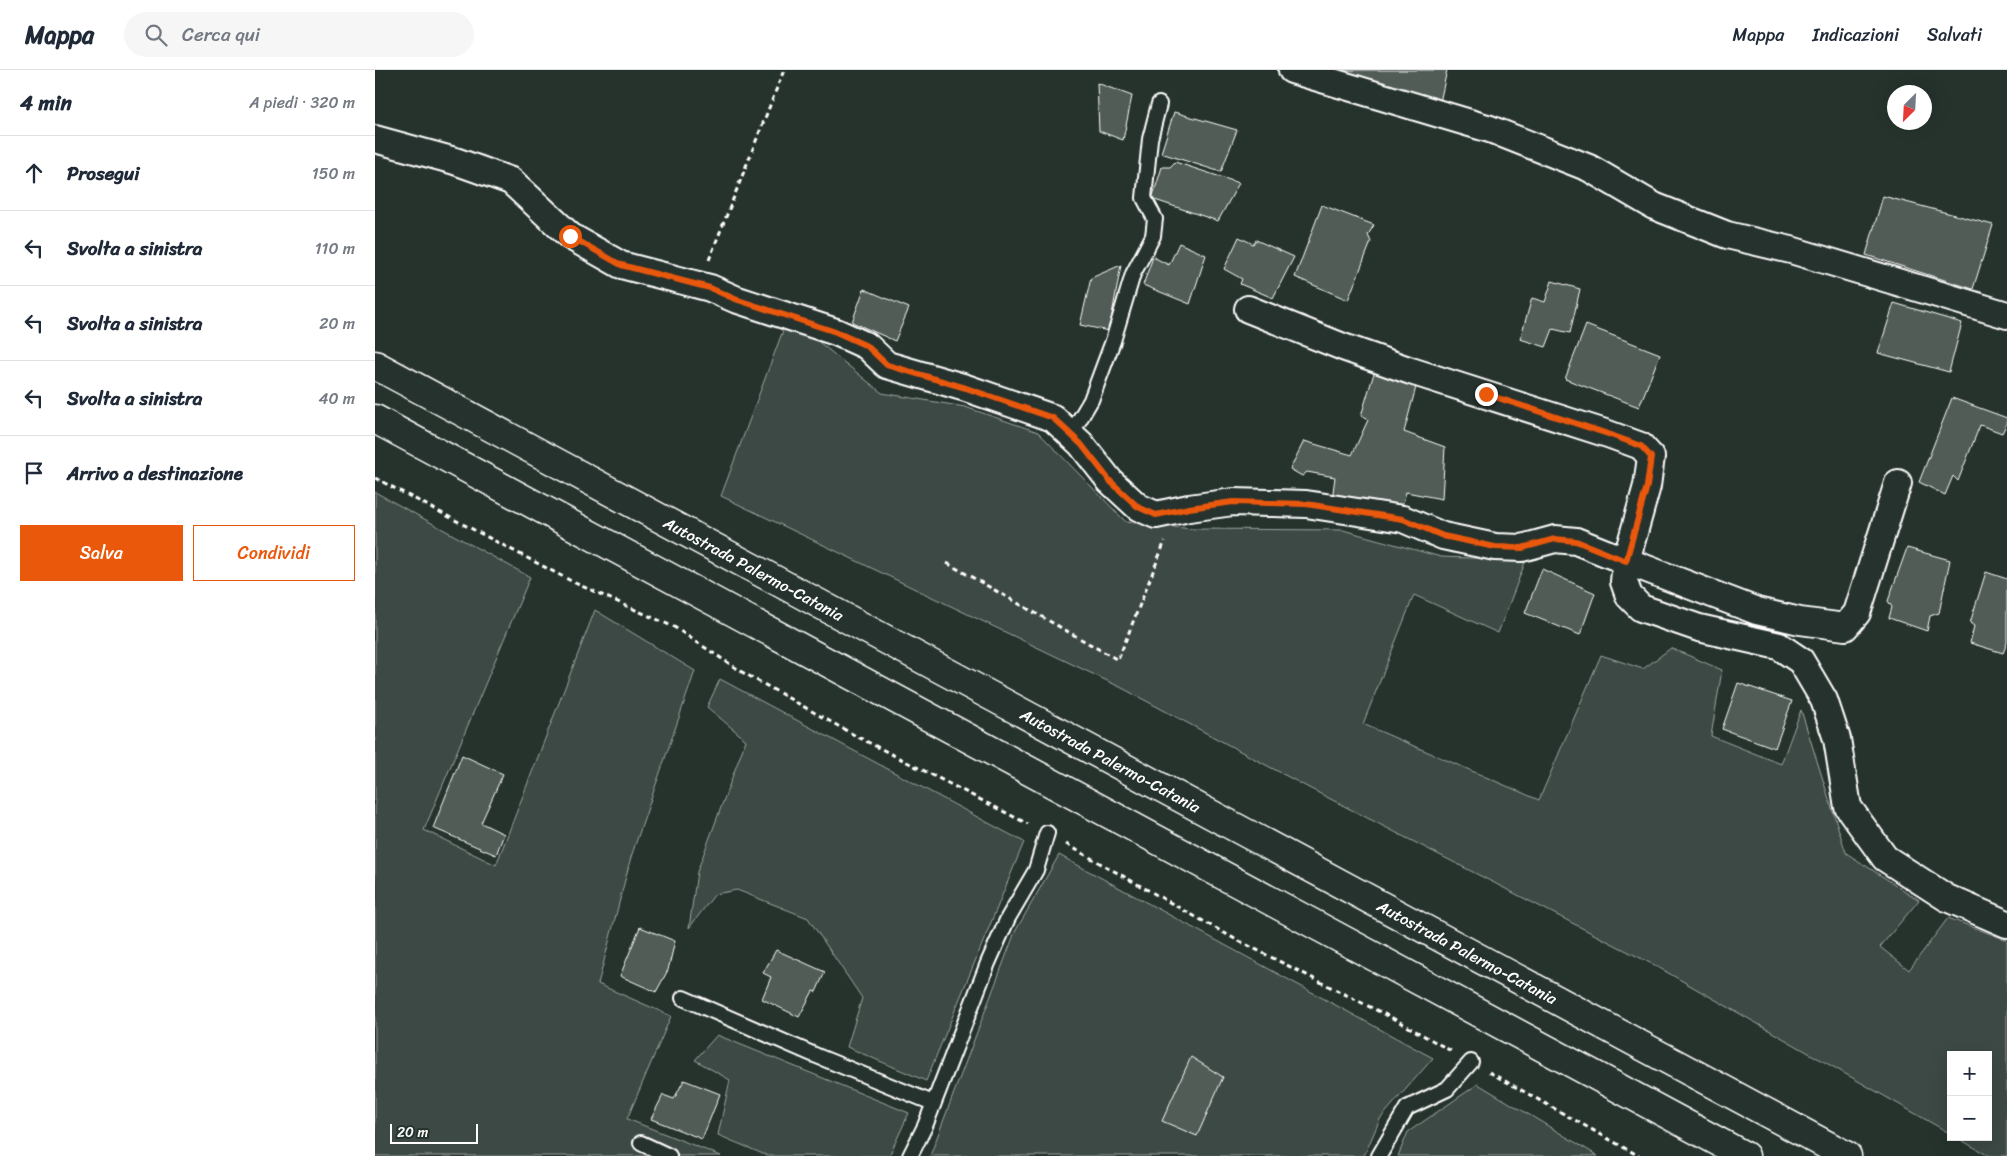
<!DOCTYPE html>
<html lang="it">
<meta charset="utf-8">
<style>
:root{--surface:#fff;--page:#f6f6f7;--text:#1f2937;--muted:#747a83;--line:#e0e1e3;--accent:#ea580c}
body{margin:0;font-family:Sriracha,sans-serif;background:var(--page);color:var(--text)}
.controls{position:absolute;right:15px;bottom:15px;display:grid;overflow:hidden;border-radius:0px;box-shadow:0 5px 20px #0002}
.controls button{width:45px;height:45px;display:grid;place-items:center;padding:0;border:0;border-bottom:1px solid var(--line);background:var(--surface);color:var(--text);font:25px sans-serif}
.compass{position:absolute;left:1512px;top:15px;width:45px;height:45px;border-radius:50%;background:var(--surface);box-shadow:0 5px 20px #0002;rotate:204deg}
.scale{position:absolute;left:15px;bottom:12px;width:88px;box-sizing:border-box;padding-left:5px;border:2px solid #fff;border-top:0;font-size:14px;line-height:18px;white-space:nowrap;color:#fff;-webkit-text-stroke:4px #26332d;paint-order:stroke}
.stop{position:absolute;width:15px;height:15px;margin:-11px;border:4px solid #ea580c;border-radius:50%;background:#fff}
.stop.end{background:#ea580c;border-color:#fff;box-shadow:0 1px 5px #0008}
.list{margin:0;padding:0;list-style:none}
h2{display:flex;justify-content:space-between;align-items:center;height:65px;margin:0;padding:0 20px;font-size:21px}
h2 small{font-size:16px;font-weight:400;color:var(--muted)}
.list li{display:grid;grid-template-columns:32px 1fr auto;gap:15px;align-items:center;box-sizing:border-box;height:75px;padding:0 20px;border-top:1px solid var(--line)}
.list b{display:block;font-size:19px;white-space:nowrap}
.list em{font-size:16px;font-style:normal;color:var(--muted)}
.actions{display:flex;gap:10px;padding:15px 20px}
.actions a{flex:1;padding:11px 0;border:1px solid var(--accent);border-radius:0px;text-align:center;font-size:18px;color:var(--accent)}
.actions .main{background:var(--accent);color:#fff}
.icon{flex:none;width:28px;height:28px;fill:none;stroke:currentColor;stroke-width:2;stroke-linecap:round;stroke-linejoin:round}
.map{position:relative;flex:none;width:1632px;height:1086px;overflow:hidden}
header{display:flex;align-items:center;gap:30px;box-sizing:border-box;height:70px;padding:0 25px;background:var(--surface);border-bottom:1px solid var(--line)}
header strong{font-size:24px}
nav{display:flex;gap:28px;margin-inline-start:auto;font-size:18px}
.search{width:350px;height:45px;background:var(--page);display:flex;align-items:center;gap:12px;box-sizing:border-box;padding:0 18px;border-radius:28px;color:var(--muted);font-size:19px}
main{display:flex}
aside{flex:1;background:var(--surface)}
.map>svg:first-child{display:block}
</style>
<header>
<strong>Mappa</strong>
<div class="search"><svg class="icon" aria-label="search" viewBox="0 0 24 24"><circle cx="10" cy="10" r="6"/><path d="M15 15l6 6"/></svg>Cerca qui</div>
<nav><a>Mappa</a><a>Indicazioni</a><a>Salvati</a></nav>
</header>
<main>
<aside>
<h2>4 min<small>A piedi · 320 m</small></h2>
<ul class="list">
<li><svg class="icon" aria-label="ahead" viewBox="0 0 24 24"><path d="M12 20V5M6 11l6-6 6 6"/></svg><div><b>Prosegui</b></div><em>150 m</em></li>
<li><svg class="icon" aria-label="left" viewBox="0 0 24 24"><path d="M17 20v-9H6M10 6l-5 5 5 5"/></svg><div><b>Svolta a sinistra</b></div><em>110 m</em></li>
<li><svg class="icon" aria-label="left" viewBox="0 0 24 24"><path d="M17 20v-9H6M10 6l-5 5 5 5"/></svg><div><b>Svolta a sinistra</b></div><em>20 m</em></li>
<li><svg class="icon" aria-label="left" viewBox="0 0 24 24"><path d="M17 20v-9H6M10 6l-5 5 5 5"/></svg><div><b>Svolta a sinistra</b></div><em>40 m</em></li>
<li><svg class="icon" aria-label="arrive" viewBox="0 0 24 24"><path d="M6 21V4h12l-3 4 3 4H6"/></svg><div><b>Arrivo a destinazione</b></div></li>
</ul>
<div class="actions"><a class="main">Salva</a><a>Condividi</a></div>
</aside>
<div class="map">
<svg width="1632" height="1086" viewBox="0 0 1632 1086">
<rect width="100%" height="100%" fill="#26332d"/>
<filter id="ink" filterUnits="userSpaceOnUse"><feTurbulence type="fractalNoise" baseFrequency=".02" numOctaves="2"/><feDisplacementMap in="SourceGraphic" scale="10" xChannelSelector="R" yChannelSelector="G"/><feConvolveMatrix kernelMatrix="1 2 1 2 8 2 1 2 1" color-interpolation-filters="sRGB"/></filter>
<g filter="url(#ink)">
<path fill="#3e4944" stroke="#9ea4a2" d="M 413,247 L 507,323 L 590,337 L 663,362 L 751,452 L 818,459 L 968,460 L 1066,487 L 1151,490 L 1123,563 L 1039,525 L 988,654 L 1164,730 L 1226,585 L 1268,599 L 1296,578 L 1347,600 L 1336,666 L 1406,694 L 1426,640 L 1471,783 L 1544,830 L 1505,877 L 1534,900 L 1573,848 L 1632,870 L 1632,1086 L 1614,1086 L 1581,1067 L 1613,1067 L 1613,985 L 1576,985 L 1576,1064 L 1281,896 L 934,718 L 747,618 L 346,426 Z
M 0,422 L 155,507 L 49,760 L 121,795 L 220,540 L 320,601 L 256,787 L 223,914 L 296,946 L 252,1049 L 346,1086 L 0,1086 Z
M 345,609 L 649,772 L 551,1011 L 472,977 L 487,928 L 433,848 L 362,820 L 340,824 L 314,858 L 322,802 L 371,670 L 332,637 Z
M 684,785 L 1058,988 L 1005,1049 L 989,1086 L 555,1086 L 640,862 Z
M 342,965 L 534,1043 L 514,1086 L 393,1086 L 343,1065 L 355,1010 L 320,990 Z
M 1103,1014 L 1223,1086 L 1023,1086 L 1033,1062 Z"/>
<path fill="#515c57" stroke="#fff" d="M 941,0 L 1072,0 L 1064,37 Z
M 722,13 L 757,26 L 748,70 L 724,61 Z
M 799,42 L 862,60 L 846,102 L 786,83 Z
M 800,92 L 864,113 L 843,151 L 777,129 L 787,97 L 795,97 Z
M 1508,126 L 1618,155 L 1598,219 L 1491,185 Z
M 947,135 L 999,155 L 993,165 L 996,172 L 973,230 L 920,207 Z
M 864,167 L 878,174 L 881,170 L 919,187 L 898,228 L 865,214 L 867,209 L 849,199 Z
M 804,173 L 831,185 L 815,234 L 768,215 L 778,187 L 794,195 Z
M 746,195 L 734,261 L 705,255 L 716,208 Z
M 1177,211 L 1205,219 L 1195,263 L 1178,259 L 1171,277 L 1145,269 L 1157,228 L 1170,232 Z
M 489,219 L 534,238 L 520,271 L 477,252 Z
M 1519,233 L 1587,253 L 1574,302 L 1503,283 Z
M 1211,255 L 1285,284 L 1264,337 L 1190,309 Z
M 999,303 L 1041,317 L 1029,362 L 1070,377 L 1067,429 L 1031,422 L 1026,440 L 957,430 L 960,407 L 932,402 L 927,406 L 915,399 L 929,371 L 977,385 L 993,350 L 986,346 Z
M 1577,328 L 1632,348 L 1632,353 L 1627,363 L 1605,355 L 1583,411 L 1578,406 L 1570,425 L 1544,412 Z
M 1532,478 L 1575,490 L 1564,543 L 1555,546 L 1552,561 L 1514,548 L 1517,537 L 1513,531 Z
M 1167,499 L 1220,523 L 1205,565 L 1150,543 Z
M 1611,502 L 1632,509 L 1632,573 L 1628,583 L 1595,573 L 1599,556 L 1595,553 Z
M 1363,613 L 1417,631 L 1400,678 L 1347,659 Z
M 87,685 L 128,704 L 106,753 L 129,764 L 121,785 L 58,758 Z
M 265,857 L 300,871 L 293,900 L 281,922 L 245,906 Z
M 401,880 L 450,902 L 441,922 L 438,921 L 424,947 L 387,929 L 396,907 L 388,903 Z
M 816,987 L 848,1007 L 822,1066 L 787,1051 Z
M 309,1010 L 345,1024 L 327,1069 L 276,1049 L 288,1025 L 299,1029 Z"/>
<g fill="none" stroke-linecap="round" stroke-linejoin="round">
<g stroke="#fff" stroke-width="18">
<path id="lane" d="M 696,364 L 716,330 L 738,271 L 758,204 L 778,166 L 780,149 L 769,128 L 775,69 L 784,34
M 308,928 L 442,986 L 558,1033
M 266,1073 L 294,1086
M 535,1086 L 550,1056 L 613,893 L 633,848 L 661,800 L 672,763
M 1004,1086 L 1032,1038 L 1072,1019 L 1096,992"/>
</g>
<g stroke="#fff" stroke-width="30">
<path id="street" d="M 917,0 L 1115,59 L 1214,98 L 1279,136 L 1352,165 L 1416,180 L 1632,245
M 0,69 L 80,91 L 136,111 L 195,166 L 246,195 L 335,218 L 360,229 L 461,262 L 492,276 L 512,295 L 591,318 L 678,348 L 706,374 L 735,411 L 763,437 L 781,445 L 814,438 L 858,432 L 931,434 L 1028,449 L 1068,466 L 1120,477 L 1147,478 L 1180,469 L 1201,471 L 1251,491 L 1249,512 L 1254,526 L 1266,538 L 1324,558 L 1404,576 L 1426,591 L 1449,630 L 1462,669 L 1473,737 L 1510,788 L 1572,828 L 1632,854
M 873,239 L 968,277 L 1036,301 L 1233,364 L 1266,376 L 1276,387 L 1272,416 L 1251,491 L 1382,541 L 1425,551 L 1470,557 L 1482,543 L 1523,413"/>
</g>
<g stroke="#fff" stroke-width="31">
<g id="highway">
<path id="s1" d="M 0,295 L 1472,1086"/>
<path d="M 0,349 L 1370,1086"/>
</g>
</g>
<path stroke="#fff" stroke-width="3" stroke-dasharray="5 4" stroke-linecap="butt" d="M 334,190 L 409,0
M 0,408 L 200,513 L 299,557 L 367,602 L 481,666 L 653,754
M 572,493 L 743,590 L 790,471
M 691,774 L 860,869 L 1021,950 L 1078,982
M 1114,1002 L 1264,1086"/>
<use href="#lane" stroke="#26332d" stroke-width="14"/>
<use href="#street" stroke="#26332d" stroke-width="26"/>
<use href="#highway" stroke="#26332d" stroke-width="28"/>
</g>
</g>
<g fill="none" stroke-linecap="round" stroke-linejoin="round" filter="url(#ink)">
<path stroke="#ea580c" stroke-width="6" d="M 195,166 L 246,195 L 335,218 L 360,229 L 461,262 L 492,276 L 512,295 L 591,318 L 678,348 L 706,374 L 735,411 L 763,437 L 781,445 L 814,438 L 858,432 L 931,434 L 1028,449 L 1068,466 L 1120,477 L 1147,478 L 1180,469 L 1201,471 L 1251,491 L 1272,416 L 1276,387 L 1266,376 L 1233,364 L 1111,324"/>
</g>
<g text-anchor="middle" stroke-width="4" stroke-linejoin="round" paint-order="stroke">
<g font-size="16" fill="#fff" stroke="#26332d">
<text dy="6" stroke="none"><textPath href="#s1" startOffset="430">Autostrada Palermo-Catania</textPath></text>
<text dy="6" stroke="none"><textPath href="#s1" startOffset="835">Autostrada Palermo-Catania</textPath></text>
<text dy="6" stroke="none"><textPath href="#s1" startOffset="1240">Autostrada Palermo-Catania</textPath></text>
</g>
</g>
</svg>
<div class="controls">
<button>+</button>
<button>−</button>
</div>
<svg class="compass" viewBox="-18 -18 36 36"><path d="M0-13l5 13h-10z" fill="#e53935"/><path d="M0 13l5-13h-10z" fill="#747a83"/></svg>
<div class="scale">20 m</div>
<div class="stop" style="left:195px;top:166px"></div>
<div class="stop end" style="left:1111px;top:324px"></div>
</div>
</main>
